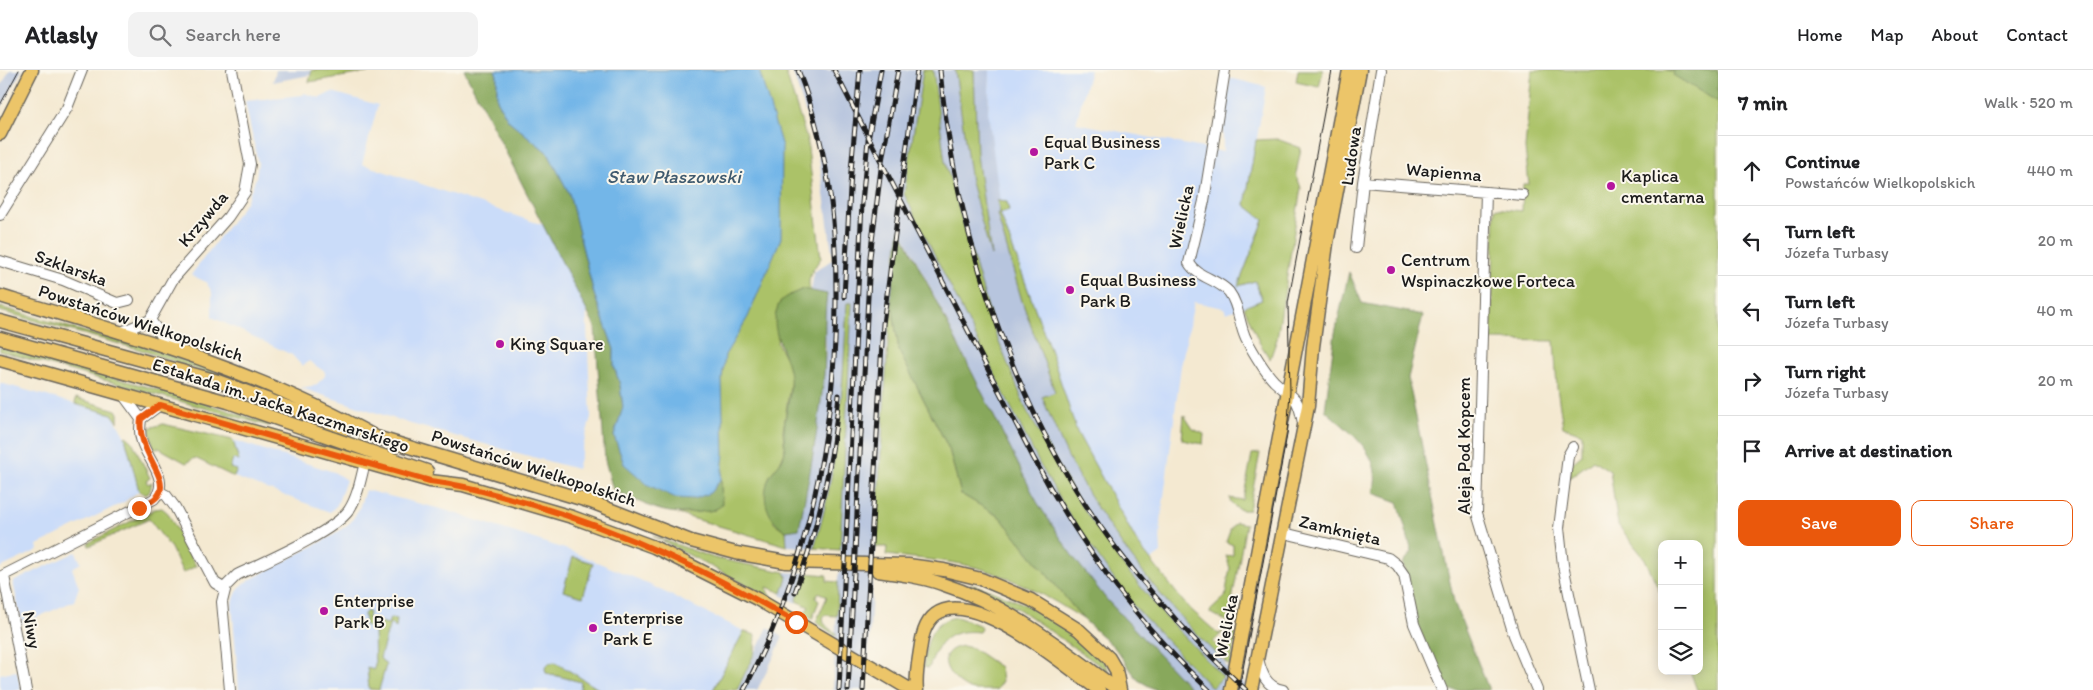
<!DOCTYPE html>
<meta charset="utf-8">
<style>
:root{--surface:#fff;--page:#f2f2f2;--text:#202124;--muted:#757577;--line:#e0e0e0;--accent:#ea580c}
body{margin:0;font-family:Itim,sans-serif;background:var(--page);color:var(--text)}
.controls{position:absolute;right:15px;bottom:15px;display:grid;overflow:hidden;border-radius:10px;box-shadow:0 2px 12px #0003}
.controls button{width:45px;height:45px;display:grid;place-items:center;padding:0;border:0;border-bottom:1px solid var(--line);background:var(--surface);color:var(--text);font:25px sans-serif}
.stop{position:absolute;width:15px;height:15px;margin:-11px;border:4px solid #ea580c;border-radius:50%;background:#fff}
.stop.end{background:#ea580c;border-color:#fff;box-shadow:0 1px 5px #0008}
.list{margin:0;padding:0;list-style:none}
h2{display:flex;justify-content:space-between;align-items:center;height:65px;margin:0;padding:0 20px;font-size:21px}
h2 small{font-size:16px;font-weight:400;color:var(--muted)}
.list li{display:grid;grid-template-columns:32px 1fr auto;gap:15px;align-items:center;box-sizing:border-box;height:70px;padding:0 20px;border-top:1px solid var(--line)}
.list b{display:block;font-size:19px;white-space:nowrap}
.list p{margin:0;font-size:16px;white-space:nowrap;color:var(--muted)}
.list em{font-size:16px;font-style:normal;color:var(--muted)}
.actions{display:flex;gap:10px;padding:15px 20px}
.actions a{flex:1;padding:11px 0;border:1px solid var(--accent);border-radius:10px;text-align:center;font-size:18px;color:var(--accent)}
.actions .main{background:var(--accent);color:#fff}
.icon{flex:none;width:28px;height:28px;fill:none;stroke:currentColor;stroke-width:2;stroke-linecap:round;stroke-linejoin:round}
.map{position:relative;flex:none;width:1718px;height:620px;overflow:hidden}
header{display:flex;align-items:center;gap:30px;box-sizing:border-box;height:70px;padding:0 25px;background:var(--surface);border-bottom:1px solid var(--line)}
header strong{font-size:24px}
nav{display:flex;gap:28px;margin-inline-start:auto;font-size:18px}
.search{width:350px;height:45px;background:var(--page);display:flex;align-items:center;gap:12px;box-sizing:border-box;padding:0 18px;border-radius:10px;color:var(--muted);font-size:19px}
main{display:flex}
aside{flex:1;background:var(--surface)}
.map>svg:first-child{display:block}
</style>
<header>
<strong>Atlasly</strong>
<div class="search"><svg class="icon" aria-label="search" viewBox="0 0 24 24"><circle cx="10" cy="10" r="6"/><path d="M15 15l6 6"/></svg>Search here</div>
<nav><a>Home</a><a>Map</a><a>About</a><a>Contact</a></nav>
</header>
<main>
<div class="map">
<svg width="1718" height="620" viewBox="0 0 1718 620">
<rect width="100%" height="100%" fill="#fbf7ec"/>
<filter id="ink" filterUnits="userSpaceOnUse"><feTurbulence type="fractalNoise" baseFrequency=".02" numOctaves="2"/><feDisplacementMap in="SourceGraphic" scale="10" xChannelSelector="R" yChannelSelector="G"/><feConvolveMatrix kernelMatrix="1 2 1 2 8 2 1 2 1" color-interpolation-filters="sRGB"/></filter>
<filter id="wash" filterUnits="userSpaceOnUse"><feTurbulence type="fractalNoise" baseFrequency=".0096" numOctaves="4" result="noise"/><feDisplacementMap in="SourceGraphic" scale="20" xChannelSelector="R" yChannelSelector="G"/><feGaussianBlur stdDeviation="1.12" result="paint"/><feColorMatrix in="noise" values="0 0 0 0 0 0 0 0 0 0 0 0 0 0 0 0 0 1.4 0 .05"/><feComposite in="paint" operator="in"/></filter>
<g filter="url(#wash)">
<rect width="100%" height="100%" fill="#f4e9d1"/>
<path fill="#cadcf9" d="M 990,0 L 1090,0 L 1076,53 L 1223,82 L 1223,56 L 1230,8 L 1266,17 L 1245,135 L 1264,150 L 1239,216 L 1255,210 L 1262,230 L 1226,243 L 1224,238 L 1194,232 L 1181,296 L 1162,442 L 1160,465 L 1161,483 L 1151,490 L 1138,473 L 1077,362 L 1051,282 L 1000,144 L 988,42 Z
M 332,22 L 378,35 L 362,94 L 543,155 L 586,237 L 591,347 L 577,399 L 411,354 L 301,318 L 316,315 L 325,306 L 325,302 L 309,291 L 302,296 L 292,285 L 212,247 L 212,222 L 206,212 L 191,205 L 246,132 L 256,108 L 258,93 L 245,31 L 303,25 L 304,23 L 320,28 Z
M 0,313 L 112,344 L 125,367 L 139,421 L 124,432 L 37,475 L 38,480 L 0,498 Z
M 233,370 L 334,402 L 346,410 L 337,435 L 330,442 L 234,407 L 236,400 L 230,398 L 233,389 L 237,390 Z
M 365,420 L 445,440 L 568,480 L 640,510 L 744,561 L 713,620 L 239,620 L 232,534 L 237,522 L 244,513 L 334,465 L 351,452 L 359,439 Z
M 76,482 L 81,493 L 72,498 L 79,517 L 74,531 L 22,554 L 13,512 Z
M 17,601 L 21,620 L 0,620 L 0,604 Z"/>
<path fill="#b7c5de" d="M 10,0 L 22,0 L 0,40 L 0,18 Z
M 276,0 L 312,0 L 310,5 L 273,12 Z
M 792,0 L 990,0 L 988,42 L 1002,147 L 1051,281 L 1061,312 L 1057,314 L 1073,360 L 1132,477 L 1168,523 L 1215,573 L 1226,596 L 1252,620 L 1192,620 L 1107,530 L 1071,484 L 1037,432 L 901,159 L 896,182 L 886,281 L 888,351 L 873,500 L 867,620 L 833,620 L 838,507 L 842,494 L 840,480 L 787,476 L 786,461 L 799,459 L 822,327 L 826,279 L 824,239 L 827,224 L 811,222 L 814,202 L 833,189 L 818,81 Z
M 785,502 L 806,503 L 796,533 L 781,525 L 787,507 Z
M 768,557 L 783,567 L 768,599 L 757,620 L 737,620 Z"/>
<path fill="#abc267" stroke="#646f42" d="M 312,0 L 384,0 L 309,12 Z
M 739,0 L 785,0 L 807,70 L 821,188 C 814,198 805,209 811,222 L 803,219 L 790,225 L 777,272 L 788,293 L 791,309 L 783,361 L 785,381 L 779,395 L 769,407 L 774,453 L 786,461 L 787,476 L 678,444 L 716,440 L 635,389 Z
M 923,0 L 933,0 L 945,92 L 996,265 L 1027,341 L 1082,437 L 1122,494 L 1163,544 L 1223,607 L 1212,618 L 1129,531 L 1070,446 L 1040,395 L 904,124 Z
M 955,0 L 974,0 L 977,85 L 991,186 L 971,112 Z
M 1298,0 L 1323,0 L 1319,17 L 1296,12 Z
M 1532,0 L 1718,0 L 1718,620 L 1697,620 L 1690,601 L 1699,601 L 1699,474 L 1662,474 L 1662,526 L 1645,489 L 1618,455 L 1610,401 L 1593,390 L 1569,408 L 1572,393 L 1582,385 L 1582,364 L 1563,357 L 1557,318 L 1554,271 L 1491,270 L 1495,138 L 1522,141 L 1523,114 L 1529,114 L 1525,78 Z
M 1277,69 L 1301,78 L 1296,104 L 1301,118 L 1277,269 L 1270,289 L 1259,272 L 1244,237 L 1262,230 L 1255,211 L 1238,216 L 1264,150 L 1245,135 L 1256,70 Z
M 997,131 L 1007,132 L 1009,141 L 1000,144 L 1051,282 L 1077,362 L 1138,474 L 1186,535 L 1216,562 L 1219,564 L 1225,560 L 1213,572 L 1218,576 L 1223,575 L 1222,572 L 1234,562 L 1236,567 L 1230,596 L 1225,592 L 1227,583 L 1222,590 C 1166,535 1115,473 1077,404 C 1063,379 1053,352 1042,327 L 1055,322 L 1022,231 L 997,144 L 1000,143 Z
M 891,228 L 899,281 L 949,379 L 961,424 L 1000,447 L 1083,549 C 1051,528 1018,510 982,499 C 951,490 918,489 886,485 L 887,477 L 875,477 Z
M 847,233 L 852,233 L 840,480 L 814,478 C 839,398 843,316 847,233 Z
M 0,237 L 96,265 L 136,273 L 270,322 L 269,324 L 138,279 L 0,241 Z
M 0,277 L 196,330 L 269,354 L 269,356 L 0,281 Z
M 76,328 L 116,340 L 118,343 L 118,352 L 112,344 L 75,334 Z
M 1184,345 L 1193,359 L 1204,364 L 1203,374 L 1182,370 Z
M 163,354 L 233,370 L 239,391 L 233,389 L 230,398 L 237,400 L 234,407 L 195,388 L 186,393 L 159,378 L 154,379 L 149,358 Z
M 126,366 L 132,371 L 150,408 L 146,411 L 148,414 L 152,412 L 150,421 L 146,425 L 139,421 L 125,367 Z
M 1260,383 L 1249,440 C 1238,441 1233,437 1229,428 L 1243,430 L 1252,384 Z
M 162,438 L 168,443 L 196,496 L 183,503 L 171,478 L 149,449 L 89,476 L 88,473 L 155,439 Z
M 1236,452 L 1246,454 L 1228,552 L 1209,542 L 1225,527 L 1230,498 L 1226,486 L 1233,485 L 1233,475 L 1226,472 L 1231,458 Z
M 653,466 L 714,488 L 785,502 L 787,507 L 782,523 L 767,517 L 768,523 L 773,529 Z
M 573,487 L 593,493 L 583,527 L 563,521 Z
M 806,503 L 827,505 L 827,511 L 838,512 L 837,546 L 824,545 C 821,554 829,559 836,563 L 836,566 L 816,552 L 827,527 L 819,522 L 815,528 L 819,531 L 812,549 L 797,543 L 805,542 L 809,537 L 796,531 Z
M 969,514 C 1009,524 1093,561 1109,602 L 1020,540 Z
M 367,541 L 369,542 L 368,549 L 388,554 L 390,548 L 397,549 L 396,558 L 390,553 L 380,588 L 386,595 L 379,620 L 369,619 L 367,597 L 373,600 L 375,596 L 374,560 L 365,555 L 364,544 Z
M 957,547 L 979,555 L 981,559 L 979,562 C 950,559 938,570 929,598 L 923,597 C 927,574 929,550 957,547 Z
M 744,561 L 755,565 L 755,582 L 737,620 L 713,620 Z
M 963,576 L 972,578 L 1000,597 L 1002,611 L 996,620 C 989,620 979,620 973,620 C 951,614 929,581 963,576 Z
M 555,592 L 560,595 L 600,620 L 580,620 L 581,612 L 546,603 L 545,598 L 549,593 Z"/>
<path fill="#88a85c" stroke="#52623c" d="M 464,0 L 495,0 L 497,5 L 497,30 L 508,50 L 548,83 L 569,123 L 594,224 L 614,279 L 614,296 L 620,315 L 623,337 L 614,366 L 624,394 L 710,423 L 721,409 L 722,435 C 715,441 709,441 700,442 C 662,447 646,434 613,420 L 605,390 L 595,257 Z
M 1667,0 L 1718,0 L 1718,32 L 1673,5 L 1674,2 Z
M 900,159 L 1037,432 L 1071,484 L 1107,530 L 1192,620 L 1156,620 L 1138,610 L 1114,577 L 1083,549 L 1000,447 L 961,424 L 949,379 L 899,281 L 891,228 Z
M 1349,202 L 1362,233 L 1423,245 L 1408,308 L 1454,532 L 1489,620 L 1446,620 L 1417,554 L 1403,493 L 1412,482 L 1398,432 L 1373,423 C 1385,385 1350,363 1325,340 L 1335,263 Z
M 803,219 L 827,224 C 823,251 826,278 824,304 C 819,357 809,408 799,459 L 786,461 C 768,450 760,429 769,408 C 773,398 785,392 785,379 C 785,372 783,366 784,359 C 785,342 792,323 790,306 C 787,281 768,262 778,236 C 782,227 795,223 803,219 Z"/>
<path fill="#73b6e8" stroke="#486982" d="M 495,0 L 759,0 L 782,77 L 781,168 L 748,247 L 725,285 L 722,309 L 724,384 L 721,409 L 710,423 L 694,429 L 676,428 L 648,415 L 624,394 L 614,366 L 623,337 L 620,315 L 614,296 L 614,279 L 594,224 L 569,123 L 548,83 L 508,50 L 497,30 L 497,5 Z"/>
</g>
<g filter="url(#ink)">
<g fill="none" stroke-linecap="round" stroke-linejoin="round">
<g stroke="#68645b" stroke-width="12">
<path id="minor" d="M 1225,0 L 1204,131 L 1189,193 C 1198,208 1218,209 1229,222 C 1239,235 1239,255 1246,269 C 1254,283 1263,300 1274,311 C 1294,330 1297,323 1303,353
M 1363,112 L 1523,125
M 1486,122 L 1477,443 L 1514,565 L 1537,620
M 0,145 L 67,38 L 82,0
M 1356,178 L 1363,112 L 1381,0
M 0,191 L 63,210 L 117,233 L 129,230
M 150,250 L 162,266 L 179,279
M 121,262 L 150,250 L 173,209 L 228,147 L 245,122 L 250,94 L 232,0
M 124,326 L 141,349
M 1573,377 L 1568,386 L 1559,458 L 1563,495 L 1589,620
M 160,422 L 166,425 L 175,437 L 215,513 L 225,519
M 1284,463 L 1388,488 L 1397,495 L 1404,505 L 1414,554 L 1442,620
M 4,506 L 26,620
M 0,507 L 154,429 C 171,411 148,391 142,372 C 139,364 140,357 141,349 L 160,335
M 1258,589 C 1262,604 1266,617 1283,620
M 230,620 L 222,532 L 226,516 L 237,505 C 264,492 334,462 349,440 C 358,426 361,408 365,392"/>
</g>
<g stroke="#68645b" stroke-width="15">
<path id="major" d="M 0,64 L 32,0
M 0,226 C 129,264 259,301 376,367 L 591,432 L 691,471 L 736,483 L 786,492 L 908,495 L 944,500 L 981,509 L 1031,530 L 1079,560 L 1109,588 L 1116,600 L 1120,620
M 0,251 L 218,311 L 347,359
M 0,268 L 228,332 L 427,401
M 0,290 L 430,411 L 463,415 L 572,447 L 654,477 L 757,529 L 911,620
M 878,501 C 900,504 922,507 942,514 C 1009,535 1062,579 1118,620
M 917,620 C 915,605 919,589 921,574 C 935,481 1066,598 1099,620
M 1231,620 L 1349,0
M 1251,620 L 1308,336 L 1313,277 L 1327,173 L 1360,0"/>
</g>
<use href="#minor" stroke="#fff" stroke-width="10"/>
<use href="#major" stroke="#ecc569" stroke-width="12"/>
<path stroke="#1c1c1c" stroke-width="1" d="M 0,35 L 19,0
M 1239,620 L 1287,365 L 1290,322 L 1288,233 L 1332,0"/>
<g stroke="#1c1c1c" stroke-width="5">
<path id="rail" d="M 834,0 L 1033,387 C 1080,474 1137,553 1209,620
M 940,0 C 954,149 1004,309 1085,434 C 1130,503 1186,564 1246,620
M 844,227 L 851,101 L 860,0
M 795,522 C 818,458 833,393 839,325
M 744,620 C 801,511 829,393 835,271 C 839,175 833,90 798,0
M 839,620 L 862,133 L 868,70 L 881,0
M 848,620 L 870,187 L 882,91 L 898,0
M 863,620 L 883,254 L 917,0"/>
</g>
<use href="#rail" stroke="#fbf7ec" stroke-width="3" stroke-dasharray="9" stroke-linecap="butt"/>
</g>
</g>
<g fill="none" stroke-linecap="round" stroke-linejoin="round" filter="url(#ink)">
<path stroke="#ea580c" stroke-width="6" d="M 139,438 C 146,434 157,430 160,422 C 167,405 136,378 141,349 L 160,335 L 430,411 C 465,415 496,425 530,434 C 630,464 707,501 796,552"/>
</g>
<g fill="#b5179e" stroke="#fbf7ec" stroke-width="2">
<circle cx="1034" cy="82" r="5"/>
<circle cx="1611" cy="116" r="5"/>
<circle cx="1391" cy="200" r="5"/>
<circle cx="1070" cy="220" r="5"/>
<circle cx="500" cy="274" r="5"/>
<circle cx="324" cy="541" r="5"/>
<circle cx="593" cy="558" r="5"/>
</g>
<g text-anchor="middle" stroke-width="4" stroke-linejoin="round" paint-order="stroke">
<g font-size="18" fill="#1c1c1c" stroke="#fbf7ec" text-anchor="start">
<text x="1044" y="78">Equal Business<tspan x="1044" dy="21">Park C</tspan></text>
<text x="1621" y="112">Kaplica<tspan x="1621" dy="21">cmentarna</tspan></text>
<text x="1401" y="196">Centrum<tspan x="1401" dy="21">Wspinaczkowe Forteca</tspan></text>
<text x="1080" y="216">Equal Business<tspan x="1080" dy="21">Park B</tspan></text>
<text x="510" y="280">King Square</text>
<text x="334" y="537">Enterprise<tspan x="334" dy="21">Park B</tspan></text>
<text x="603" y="554">Enterprise<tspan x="603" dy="21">Park E</tspan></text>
</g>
<g font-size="18" fill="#1c1c1c" stroke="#fbf7ec">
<text transform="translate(1351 86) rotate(-82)" y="6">Ludowa</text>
<text transform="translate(1444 102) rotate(5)" y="6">Wapienna</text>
<text transform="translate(1181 147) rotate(-78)" y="6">Wielicka</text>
<text transform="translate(203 149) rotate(-50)" y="6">Krzywda</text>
<text transform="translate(71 198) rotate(20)" y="6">Szklarska</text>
<text transform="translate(141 253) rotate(18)" y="6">Powstańców Wielkopolskich</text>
<text transform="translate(281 335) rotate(18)" y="6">Estakada im. Jacka Kaczmarskiego</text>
<text transform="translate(1464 376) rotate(-90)" y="6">Aleja Pod Kopcem</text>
<text transform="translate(534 398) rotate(18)" y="6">Powstańców Wielkopolskich</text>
<text transform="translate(1340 460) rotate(13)" y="6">Zamknięta</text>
<text transform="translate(1226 556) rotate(-79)" y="6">Wielicka</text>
<text transform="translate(32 560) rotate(80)" y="6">Niwy</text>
</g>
<g font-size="19" font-style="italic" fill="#3f5a6e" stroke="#fbf7ec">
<text x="674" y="113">Staw Płaszowski</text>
</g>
</g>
</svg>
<div class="controls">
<button>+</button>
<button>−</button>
<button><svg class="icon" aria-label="layers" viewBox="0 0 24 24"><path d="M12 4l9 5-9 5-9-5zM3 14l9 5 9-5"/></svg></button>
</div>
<div class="stop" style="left:796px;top:552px"></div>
<div class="stop end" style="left:139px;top:438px"></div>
</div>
<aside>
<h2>7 min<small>Walk · 520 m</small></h2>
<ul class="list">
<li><svg class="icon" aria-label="ahead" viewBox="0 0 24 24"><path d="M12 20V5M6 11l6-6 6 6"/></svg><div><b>Continue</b><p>Powstańców Wielkopolskich</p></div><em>440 m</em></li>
<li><svg class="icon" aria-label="left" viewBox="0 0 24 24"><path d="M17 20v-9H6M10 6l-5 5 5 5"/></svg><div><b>Turn left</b><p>Józefa Turbasy</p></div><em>20 m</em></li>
<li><svg class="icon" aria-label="left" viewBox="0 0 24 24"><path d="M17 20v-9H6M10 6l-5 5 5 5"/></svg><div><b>Turn left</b><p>Józefa Turbasy</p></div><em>40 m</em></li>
<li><svg class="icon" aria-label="right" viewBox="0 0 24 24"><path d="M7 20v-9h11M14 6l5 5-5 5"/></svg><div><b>Turn right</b><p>Józefa Turbasy</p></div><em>20 m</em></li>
<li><svg class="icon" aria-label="arrive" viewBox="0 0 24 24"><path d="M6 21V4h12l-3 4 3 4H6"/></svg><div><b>Arrive at destination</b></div></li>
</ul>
<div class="actions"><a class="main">Save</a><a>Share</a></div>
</aside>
</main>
